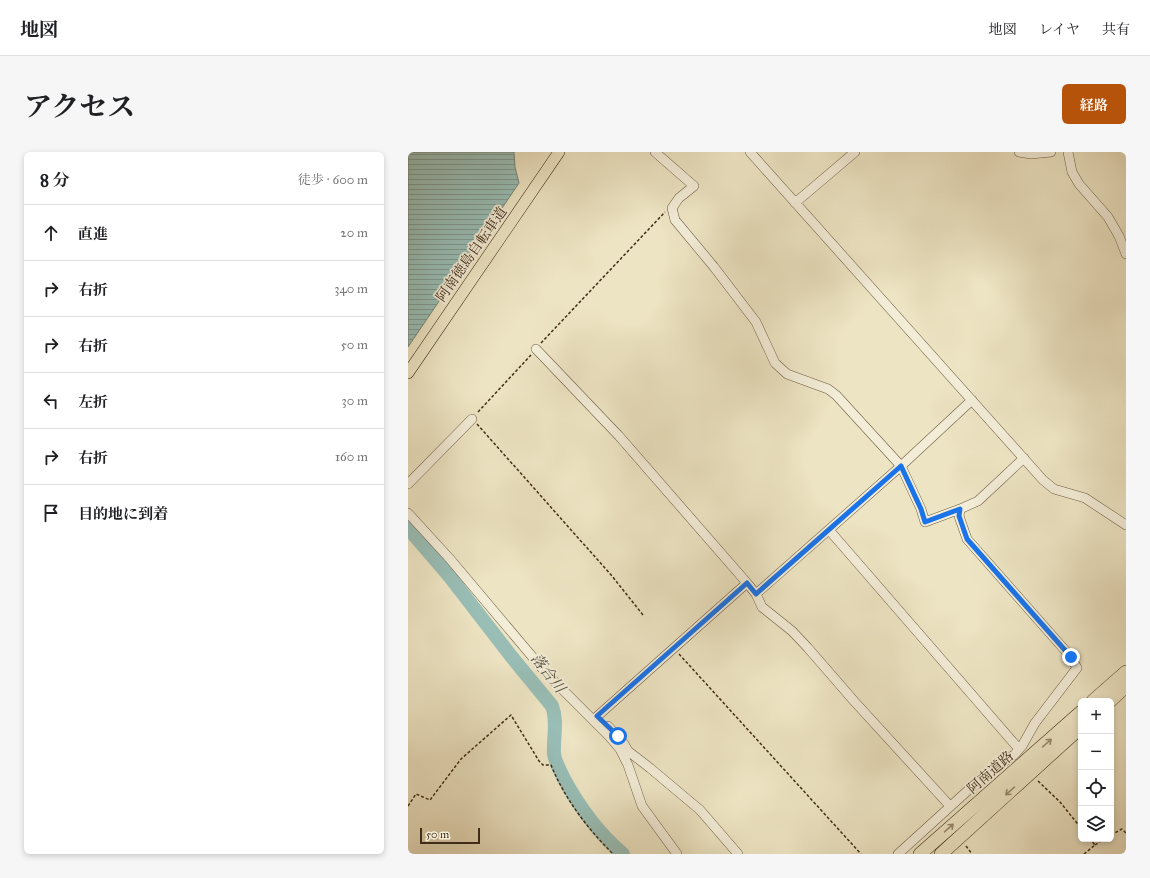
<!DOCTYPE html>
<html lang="ja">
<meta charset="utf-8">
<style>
:root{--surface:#fff;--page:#f6f6f6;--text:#202124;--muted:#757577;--line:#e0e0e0;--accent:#b45309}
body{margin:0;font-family:"IM FELL Great Primer","Noto Serif JP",serif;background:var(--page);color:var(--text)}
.controls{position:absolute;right:12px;bottom:12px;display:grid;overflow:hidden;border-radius:6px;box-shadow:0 2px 6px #0003}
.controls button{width:36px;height:36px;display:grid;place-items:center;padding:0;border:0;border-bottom:1px solid var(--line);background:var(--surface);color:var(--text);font:20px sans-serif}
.scale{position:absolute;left:12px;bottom:10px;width:60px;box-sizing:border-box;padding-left:4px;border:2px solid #412d17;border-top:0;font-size:11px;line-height:14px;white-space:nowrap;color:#412d17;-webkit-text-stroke:3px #f3edd8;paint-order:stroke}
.stop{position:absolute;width:12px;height:12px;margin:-9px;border:3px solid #1a73e8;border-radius:50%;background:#fff}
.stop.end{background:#1a73e8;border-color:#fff;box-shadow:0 1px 4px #0008}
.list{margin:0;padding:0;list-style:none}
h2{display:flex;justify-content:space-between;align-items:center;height:52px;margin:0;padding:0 16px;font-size:17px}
h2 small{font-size:13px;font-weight:400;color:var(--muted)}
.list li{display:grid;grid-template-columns:26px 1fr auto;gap:12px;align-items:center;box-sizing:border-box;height:56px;padding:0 16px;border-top:1px solid var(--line)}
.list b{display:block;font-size:15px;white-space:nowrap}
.list em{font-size:13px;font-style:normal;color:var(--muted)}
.icon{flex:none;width:22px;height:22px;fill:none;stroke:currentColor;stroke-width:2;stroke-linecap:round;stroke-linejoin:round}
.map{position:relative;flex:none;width:718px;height:702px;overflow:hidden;border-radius:6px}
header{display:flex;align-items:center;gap:24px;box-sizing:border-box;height:56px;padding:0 20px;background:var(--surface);border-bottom:1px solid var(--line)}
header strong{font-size:19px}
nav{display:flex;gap:22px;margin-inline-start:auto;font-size:14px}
.intro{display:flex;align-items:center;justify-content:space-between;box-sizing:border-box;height:96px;padding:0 24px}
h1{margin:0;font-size:28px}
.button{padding:10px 18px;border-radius:6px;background:var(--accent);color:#fff;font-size:14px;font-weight:700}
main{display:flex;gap:24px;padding:0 24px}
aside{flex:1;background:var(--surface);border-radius:6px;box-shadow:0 2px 6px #0003}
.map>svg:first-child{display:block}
</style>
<header>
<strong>地図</strong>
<nav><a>地図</a><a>レイヤ</a><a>共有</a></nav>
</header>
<div class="intro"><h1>アクセス</h1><a class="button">経路</a></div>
<main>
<aside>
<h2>8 分<small>徒歩 · 600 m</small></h2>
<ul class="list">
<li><svg class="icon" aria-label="ahead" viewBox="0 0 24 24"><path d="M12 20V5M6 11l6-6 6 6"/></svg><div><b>直進</b></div><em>20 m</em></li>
<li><svg class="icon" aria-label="right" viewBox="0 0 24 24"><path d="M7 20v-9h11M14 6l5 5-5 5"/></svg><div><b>右折</b></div><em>340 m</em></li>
<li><svg class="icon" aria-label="right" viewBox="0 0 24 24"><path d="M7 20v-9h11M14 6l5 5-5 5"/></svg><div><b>右折</b></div><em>50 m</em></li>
<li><svg class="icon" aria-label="left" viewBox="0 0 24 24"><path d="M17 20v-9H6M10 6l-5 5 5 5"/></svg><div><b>左折</b></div><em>30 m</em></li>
<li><svg class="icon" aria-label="right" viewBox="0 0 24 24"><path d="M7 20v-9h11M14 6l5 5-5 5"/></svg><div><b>右折</b></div><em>160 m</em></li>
<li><svg class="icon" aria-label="arrive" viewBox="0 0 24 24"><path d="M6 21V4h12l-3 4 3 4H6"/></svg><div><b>目的地に到着</b></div></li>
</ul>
</aside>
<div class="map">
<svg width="718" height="702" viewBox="0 0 718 702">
<defs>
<pattern id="water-rules" width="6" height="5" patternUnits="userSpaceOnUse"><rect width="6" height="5" fill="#99beb6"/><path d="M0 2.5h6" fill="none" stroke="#7e9b93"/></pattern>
</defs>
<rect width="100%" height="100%" fill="#ede4c3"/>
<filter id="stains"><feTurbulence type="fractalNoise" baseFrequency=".005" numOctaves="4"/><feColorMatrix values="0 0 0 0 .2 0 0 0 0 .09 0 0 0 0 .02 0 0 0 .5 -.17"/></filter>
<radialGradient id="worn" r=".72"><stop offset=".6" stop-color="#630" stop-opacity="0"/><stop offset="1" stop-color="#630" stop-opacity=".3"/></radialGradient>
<path fill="url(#water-rules)" stroke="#768476" d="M 0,0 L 106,0 L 107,15 L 111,31 L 0,195 Z"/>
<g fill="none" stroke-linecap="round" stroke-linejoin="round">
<path stroke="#99beb6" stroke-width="14" d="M 0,376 L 42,425 L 103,504 L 144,554 C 150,569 145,586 146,602 C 147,610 152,618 155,625 C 171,655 189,680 215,702"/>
<g stroke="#6c5b42" stroke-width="10">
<path id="minor" d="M 247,0 L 286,34 L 271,46 L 264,56 L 267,68 L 306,115 L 348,170 L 367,211 L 379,222 L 420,237 L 428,243 L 493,314 L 513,357 L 517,370 L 552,357
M 342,0 L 635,328 L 646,337 L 677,346 L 718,373
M 611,0 L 623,2 L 643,0
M 660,0 L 664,20 L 671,32 L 700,65 L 711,84 L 718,102
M 387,51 L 447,0
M 128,197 L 211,284 L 339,431 L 348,442 L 354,455 L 384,479 L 400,496 L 446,549 L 542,654
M 0,332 L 64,267
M 0,361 L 42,407 L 138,521 L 201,584 L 212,597 L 220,613 L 234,654 L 269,702
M 421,378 L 611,597
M 348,442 L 493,314 L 564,248
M 185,568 L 339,431
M 200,574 L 216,592 L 220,599 L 242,616 L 292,658 L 330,702
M 490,702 L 578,622 L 606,603 L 614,594 L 627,571 L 669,516 L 663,505 L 559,387 L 551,364 L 552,357 L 570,349 L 616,306"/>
</g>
<g stroke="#412d17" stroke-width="12">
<path id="major" d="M 0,221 L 151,0"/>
</g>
<g stroke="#412d17" stroke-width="14">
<path id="highway" d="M 685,549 L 718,520
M 702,549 L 718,534
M 512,702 L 673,560
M 533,702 L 673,575"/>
</g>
<path stroke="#412d17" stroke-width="1.5" stroke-dasharray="3 2" stroke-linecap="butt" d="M 133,191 L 257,60
M 70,260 L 123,203
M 69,272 L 204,424 L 235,463
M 271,502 L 453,702
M 630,629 L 652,650 L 673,676
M 0,654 L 8,642 L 22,648 L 53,607 L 103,563 L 131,609 L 135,613 L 143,613 C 157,647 179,676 205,702
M 703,683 L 714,677 L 718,681
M 687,693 L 696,687
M 558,694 L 564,702
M 676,702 L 687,693 L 682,687"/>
<use href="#minor" stroke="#f3edd8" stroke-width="9"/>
<use href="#major" stroke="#ede4c3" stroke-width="11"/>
<use href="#highway" stroke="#ede4c3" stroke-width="13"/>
</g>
<defs><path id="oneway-shaft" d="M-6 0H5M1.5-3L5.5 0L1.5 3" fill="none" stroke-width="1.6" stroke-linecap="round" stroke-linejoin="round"/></defs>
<g stroke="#97886d">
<use href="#oneway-shaft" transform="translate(639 591) rotate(-42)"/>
<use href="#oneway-shaft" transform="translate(602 639) rotate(138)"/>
<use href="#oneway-shaft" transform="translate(541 676) rotate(-41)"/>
</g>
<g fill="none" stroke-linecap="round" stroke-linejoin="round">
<path stroke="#1a73e8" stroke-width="5" d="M 210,584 L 189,564 L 339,431 L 348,442 L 493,314 L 513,357 L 517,370 L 552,357 L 551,364 L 559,387 L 663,505"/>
</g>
<g text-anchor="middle" stroke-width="3.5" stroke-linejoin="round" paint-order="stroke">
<g font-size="14" fill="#412d17" stroke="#f3edd8">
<text transform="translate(63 102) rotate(-55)" y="5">阿南徳島自転車道</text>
<text transform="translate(582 620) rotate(-41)" y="5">阿南道路</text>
</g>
<g font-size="15" font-style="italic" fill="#57513f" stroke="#f3edd8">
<text transform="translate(140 521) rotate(52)" y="5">落合川</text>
</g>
</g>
<rect width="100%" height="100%" filter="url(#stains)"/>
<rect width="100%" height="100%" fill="url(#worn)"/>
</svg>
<div class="controls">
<button>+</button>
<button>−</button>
<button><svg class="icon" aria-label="locate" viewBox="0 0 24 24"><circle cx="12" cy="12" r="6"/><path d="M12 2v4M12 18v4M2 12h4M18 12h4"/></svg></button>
<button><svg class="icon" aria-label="layers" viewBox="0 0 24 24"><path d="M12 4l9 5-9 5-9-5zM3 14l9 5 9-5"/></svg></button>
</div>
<div class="scale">50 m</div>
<div class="stop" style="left:210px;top:584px"></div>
<div class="stop end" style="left:663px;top:505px"></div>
</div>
</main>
